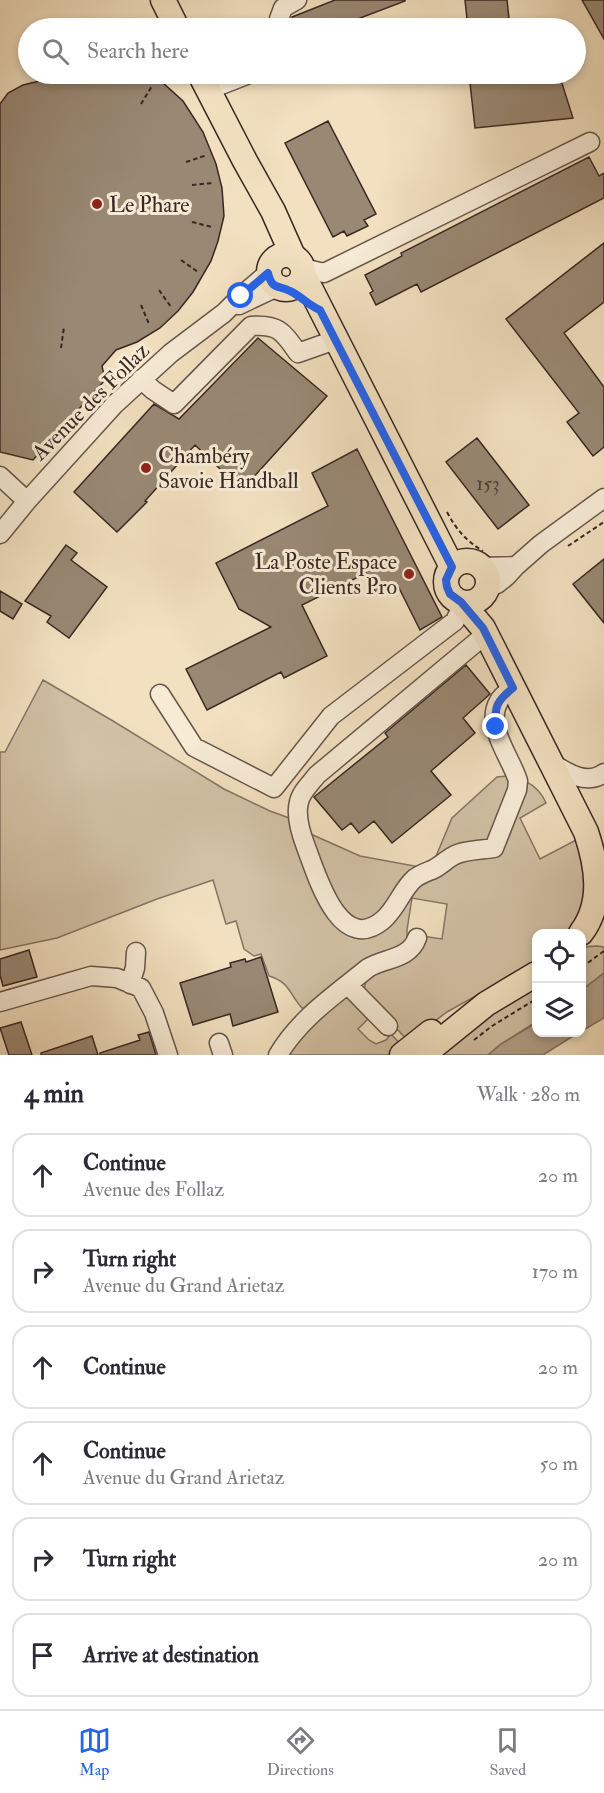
<!DOCTYPE html>
<meta charset="utf-8">
<style>
:root{--surface:#fff;--page:#f7f7f7;--text:#2b2b33;--muted:#7c7c81;--line:#e1e1e2;--accent:#2563eb}
body{margin:0;font-family:"IM FELL Double Pica",serif;background:var(--page);color:var(--text)}
.controls{position:absolute;right:18px;bottom:18px;display:grid;overflow:hidden;border-radius:12px;box-shadow:0 3px 9px #0003}
.controls button{width:54px;height:54px;display:grid;place-items:center;padding:0;border:0;border-bottom:2px solid var(--line);background:var(--surface);color:var(--text);font:30px sans-serif}
.stop{position:absolute;width:18px;height:18px;margin:-14px;border:4px solid #2563eb;border-radius:50%;background:#fff}
.stop.end{background:#2563eb;border-color:#fff;box-shadow:0 2px 6px #0008}
.list{margin:0;padding:0;list-style:none}
h2{display:flex;justify-content:space-between;align-items:center;height:78px;margin:0;padding:0 24px;font-size:26px}
h2 small{font-size:20px;font-weight:400;color:var(--muted)}
.list li{display:grid;grid-template-columns:39px 1fr auto;gap:18px;align-items:center;box-sizing:border-box;height:84px;margin:0 12px 12px;padding:0 12px;border:2px solid var(--line);border-radius:18px}
.list b{display:block;font-size:22px;white-space:nowrap}
.list p{margin:0;font-size:20px;white-space:nowrap;color:var(--muted)}
.list em{font-size:20px;font-style:normal;color:var(--muted)}
.icon{flex:none;width:33px;height:33px;fill:none;stroke:currentColor;stroke-width:2;stroke-linecap:round;stroke-linejoin:round}
.map{position:relative;flex:none;width:604px;height:1055px;overflow:hidden}
.search{position:absolute;background:var(--surface);box-shadow:0 3px 9px #0003;left:18px;right:18px;top:18px;height:66px;display:flex;align-items:center;gap:15px;box-sizing:border-box;padding:0 21px;border-radius:33px;color:var(--muted);font-size:22px}
.sheet{height:654px;background:var(--surface)}
nav{display:flex;justify-content:space-around;align-items:center;box-sizing:border-box;height:84px;border-top:2px solid var(--line);background:var(--surface);font-size:16px;color:var(--muted)}
nav a{display:grid;justify-items:center;gap:3px}
nav .on{color:var(--accent)}
.map>svg:first-child{display:block}
</style>
<div class="map">
<svg width="604" height="1055" viewBox="0 0 604 1055">
<rect width="100%" height="100%" fill="#f2e0c0"/>
<filter id="stains"><feTurbulence type="fractalNoise" baseFrequency=".00333" numOctaves="4"/><feColorMatrix values="0 0 0 0 .2 0 0 0 0 .09 0 0 0 0 .02 0 0 0 .5 -.17"/></filter>
<radialGradient id="worn" r=".72"><stop offset=".6" stop-color="#630" stop-opacity="0"/><stop offset="1" stop-color="#630" stop-opacity=".3"/></radialGradient>
<path fill="#d2c1a5" stroke="#857464" stroke-width="1.5" d="M 43,680 L 113,721 L 224,789 L 270,811 L 292,819 L 313,835 L 360,856 L 425,868 L 434,861 L 452,818 L 497,777 C 517,773 538,784 546,803 L 520,818 L 540,859 L 576,840 L 587,864 L 581,919 L 565,933 L 536,933 L 536,960 L 531,965 L 447,1012 L 408,1041 L 364,993 L 366,979 L 422,936 L 442,939 L 447,904 L 412,898 L 407,930 L 407,937 L 411,939 L 309,1008 L 302,1008 C 289,994 290,982 269,976 L 261,954 L 254,956 L 244,949 L 236,921 L 226,924 L 213,880 L 157,899 L 57,938 L 0,950 L 0,752 L 5,752 Z
M 597,946 L 604,947 L 604,973 L 582,990 L 582,947 Z
M 536,986 L 536,1022 L 501,1044 L 488,1055 L 432,1055 L 481,1019 Z
M 349,996 L 372,1015 L 358,1029 L 369,1040 L 376,1044 L 386,1040 L 391,1034 L 402,1046 L 390,1055 L 288,1055 L 295,1038 L 340,999 Z"/>
<path fill="#b3a18a" stroke="#827160" stroke-width="1.5" d="M 604,973 L 604,1018 L 582,1031 L 582,990 Z
M 536,1023 L 536,1032 L 578,1033 L 543,1055 L 488,1055 L 501,1044 Z"/>
<path fill="#998874" stroke="#382822" stroke-width="1.5" d="M 335,0 L 405,0 L 405,1 L 334,28 L 295,28 L 292,17 Z
M 465,0 L 507,0 L 510,28 L 468,28 Z
M 582,0 L 604,0 L 604,39 Z
M 76,74 L 106,76 L 126,83 L 136,82 L 153,74 L 183,101 L 203,132 L 216,164 L 222,188 L 224,216 L 218,241 L 211,261 L 193,292 L 178,311 L 160,328 L 137,342 L 116,350 L 102,366 L 105,380 L 33,460 L 0,452 L 0,104 L 8,93 L 23,85 L 52,78 L 75,77 Z
M 469,74 L 559,74 L 573,118 L 475,128 Z
M 328,121 L 376,214 L 364,220 L 368,226 L 347,236 L 344,231 L 333,237 L 285,143 Z
M 589,157 L 599,176 L 604,173 L 604,198 L 421,292 L 417,284 L 376,305 L 370,293 L 373,291 L 365,275 L 402,256 L 401,253 Z
M 604,243 L 604,302 L 564,333 L 604,387 L 604,447 L 593,456 L 567,422 L 579,413 L 506,319 Z
M 258,338 L 327,396 L 242,490 L 195,445 L 145,501 L 147,502 L 117,532 L 74,492 L 154,404 L 179,419 Z
M 477,438 L 529,505 L 498,529 L 446,462 Z
M 357,449 L 442,617 L 420,630 L 397,584 L 377,595 L 366,573 L 302,605 L 327,656 L 284,678 L 281,672 L 207,710 L 186,669 L 271,627 L 239,609 L 216,563 L 328,506 L 312,473 Z
M 66,545 L 77,553 L 71,560 L 107,587 L 69,638 L 47,622 L 51,616 L 25,601 Z
M 604,559 L 604,623 L 573,584 Z
M 0,591 L 22,604 L 13,619 L 0,611 Z
M 466,665 L 490,694 L 463,718 L 475,733 L 431,771 L 451,795 L 392,843 L 374,821 L 359,833 L 351,823 L 342,830 L 314,797 L 388,737 L 385,733 Z
M 29,950 L 37,977 L 3,986 L 0,975 L 0,959 Z
M 261,957 L 278,1012 L 233,1026 L 230,1014 L 193,1025 L 180,983 L 231,967 L 230,963 L 245,959 L 246,962 Z
M 21,1022 L 32,1055 L 9,1055 L 0,1028 Z
M 149,1032 L 156,1055 L 100,1055 L 100,1053 L 140,1040 L 138,1035 Z
M 92,1036 L 98,1055 L 41,1055 L 41,1053 Z"/>
<g fill="none" stroke-linecap="round" stroke-linejoin="round">
<g stroke="#66564a" stroke-width="21">
<path id="minor" d="M 284,28 L 279,19 L 283,8 L 297,0
M 208,90 L 249,74
M 303,268 L 324,273 L 590,142
M 239,305 L 277,287
M 141,379 L 153,390 L 174,404 L 251,326 C 279,324 283,332 298,353 L 335,340
M 0,476 L 27,501
M 0,534 L 27,501 L 115,404 L 171,353 L 224,313 L 241,296 L 268,273
M 481,567 L 516,566
M 486,588 L 497,584 L 507,576 L 516,566 L 541,544 L 604,498
M 486,634 L 317,775 C 311,783 301,792 299,802 C 295,816 301,834 306,847 C 317,876 340,956 383,920 C 397,908 401,891 414,879 C 420,874 427,872 434,869 C 441,865 446,860 453,856 C 463,850 482,850 494,848 L 517,790 L 518,781 C 511,757 484,726 499,701 C 502,695 508,692 513,688
M 160,694 L 194,747 L 274,788 L 331,716 L 455,621 L 460,610 L 461,602
M 550,762 C 566,772 586,786 604,773
M 130,984 L 135,968 L 136,952
M 348,985 L 388,1026
M 0,1002 L 91,976 L 117,978 L 141,988 L 154,1013 L 168,1055
M 219,1043 L 223,1055
M 278,1055 C 300,1018 335,995 368,968 C 385,958 410,959 417,938"/>
</g>
<g stroke="#382822" stroke-width="27">
<path id="major" d="M 163,0 L 177,28
M 200,74 L 245,161 L 273,211 L 293,256
M269 272a17 17 0 1 1 34 0a17 17 0 1 1-34 0Z
M 303,274 L 452,567
M446 582a21 21 0 1 1 42 0a21 21 0 1 1-42 0Z
M 461,602 L 483,628 L 586,832 C 597,865 604,903 581,933
M 402,1055 L 431,1032
M 423,1055 L 486,1004 L 536,974"/>
</g>
<path stroke="#382822" stroke-width="2" stroke-dasharray="4.5 3" stroke-linecap="butt" d="M 141,104 L 152,86
M 186,162 L 207,155
M 192,185 L 213,183
M 192,222 L 212,227
M 181,260 L 198,272
M 159,290 L 171,307
M 141,305 L 149,324
M 61,348 L 64,327
M 447,512 C 456,529 466,541 483,551
M 568,546 L 604,522
M 582,967 L 604,951
M 474,1040 L 492,1026 L 536,999"/>
<use href="#minor" stroke="#f7ebd6" stroke-width="18"/>
<use href="#major" stroke="#f2e0c0" stroke-width="24"/>
</g>
<g fill="none" stroke-linecap="round" stroke-linejoin="round">
<path stroke="#2563eb" stroke-width="8" d="M 241,296 L 268,273 C 272,290 278,285 290,291 C 301,296 308,305 320,310 L 452,567 L 446,580 L 447,587 L 450,594 L 461,602 L 483,628 L 513,688 C 497,701 494,706 496,727"/>
</g>
<g fill="#8f2418" stroke="#f7ebd6" stroke-width="2">
<circle cx="97" cy="204" r="6"/>
<circle cx="146" cy="468" r="6"/>
<circle cx="409" cy="574" r="6"/>
</g>
<g text-anchor="middle" stroke-width="6" stroke-linejoin="round" paint-order="stroke">
<g font-size="20" fill="#504036">
<text x="488" y="490">153</text>
</g>
<g font-size="22" fill="#382822" stroke="#f7ebd6" text-anchor="start">
<text x="109" y="212">Le Phare</text>
<text x="158" y="463">Chambéry<tspan x="158" dy="25">Savoie Handball</tspan></text>
<text x="397" y="569" text-anchor="end">La Poste Espace<tspan x="397" dy="25">Clients Pro</tspan></text>
</g>
<g font-size="22" fill="#382822" stroke="#f7ebd6">
<text transform="translate(90 401) rotate(-45)" y="8">Avenue des Follaz</text>
</g>
</g>
<rect width="100%" height="100%" filter="url(#stains)"/>
<rect width="100%" height="100%" fill="url(#worn)"/>
</svg>
<div class="controls">
<button><svg class="icon" aria-label="locate" viewBox="0 0 24 24"><circle cx="12" cy="12" r="6"/><path d="M12 2v4M12 18v4M2 12h4M18 12h4"/></svg></button>
<button><svg class="icon" aria-label="layers" viewBox="0 0 24 24"><path d="M12 4l9 5-9 5-9-5zM3 14l9 5 9-5"/></svg></button>
</div>
<div class="stop" style="left:241px;top:296px"></div>
<div class="stop end" style="left:496px;top:727px"></div>
<div class="search"><svg class="icon" aria-label="search" viewBox="0 0 24 24"><circle cx="10" cy="10" r="6"/><path d="M15 15l6 6"/></svg>Search here</div>
</div>
<section class="sheet">
<h2>4 min<small>Walk · 280 m</small></h2>
<ul class="list">
<li><svg class="icon" aria-label="ahead" viewBox="0 0 24 24"><path d="M12 20V5M6 11l6-6 6 6"/></svg><div><b>Continue</b><p>Avenue des Follaz</p></div><em>20 m</em></li>
<li><svg class="icon" aria-label="right" viewBox="0 0 24 24"><path d="M7 20v-9h11M14 6l5 5-5 5"/></svg><div><b>Turn right</b><p>Avenue du Grand Arietaz</p></div><em>170 m</em></li>
<li><svg class="icon" aria-label="ahead" viewBox="0 0 24 24"><path d="M12 20V5M6 11l6-6 6 6"/></svg><div><b>Continue</b></div><em>20 m</em></li>
<li><svg class="icon" aria-label="ahead" viewBox="0 0 24 24"><path d="M12 20V5M6 11l6-6 6 6"/></svg><div><b>Continue</b><p>Avenue du Grand Arietaz</p></div><em>50 m</em></li>
<li><svg class="icon" aria-label="right" viewBox="0 0 24 24"><path d="M7 20v-9h11M14 6l5 5-5 5"/></svg><div><b>Turn right</b></div><em>20 m</em></li>
<li><svg class="icon" aria-label="arrive" viewBox="0 0 24 24"><path d="M6 21V4h12l-3 4 3 4H6"/></svg><div><b>Arrive at destination</b></div></li>
</ul>
</section>
<nav>
<a class="on"><svg class="icon" aria-label="map" viewBox="0 0 24 24"><path d="M3 6l6-2 6 2 6-2v14l-6 2-6-2-6 2zM9 4v14M15 6v14"/></svg>Map</a>
<a><svg class="icon" aria-label="directions" viewBox="0 0 24 24"><path d="M12 3l9 9-9 9-9-9zM9 14v-3h6M13 9l2 2-2 2"/></svg>Directions</a>
<a><svg class="icon" aria-label="saved" viewBox="0 0 24 24"><path d="M7 4h10v16l-5-4-5 4z"/></svg>Saved</a>
</nav>
